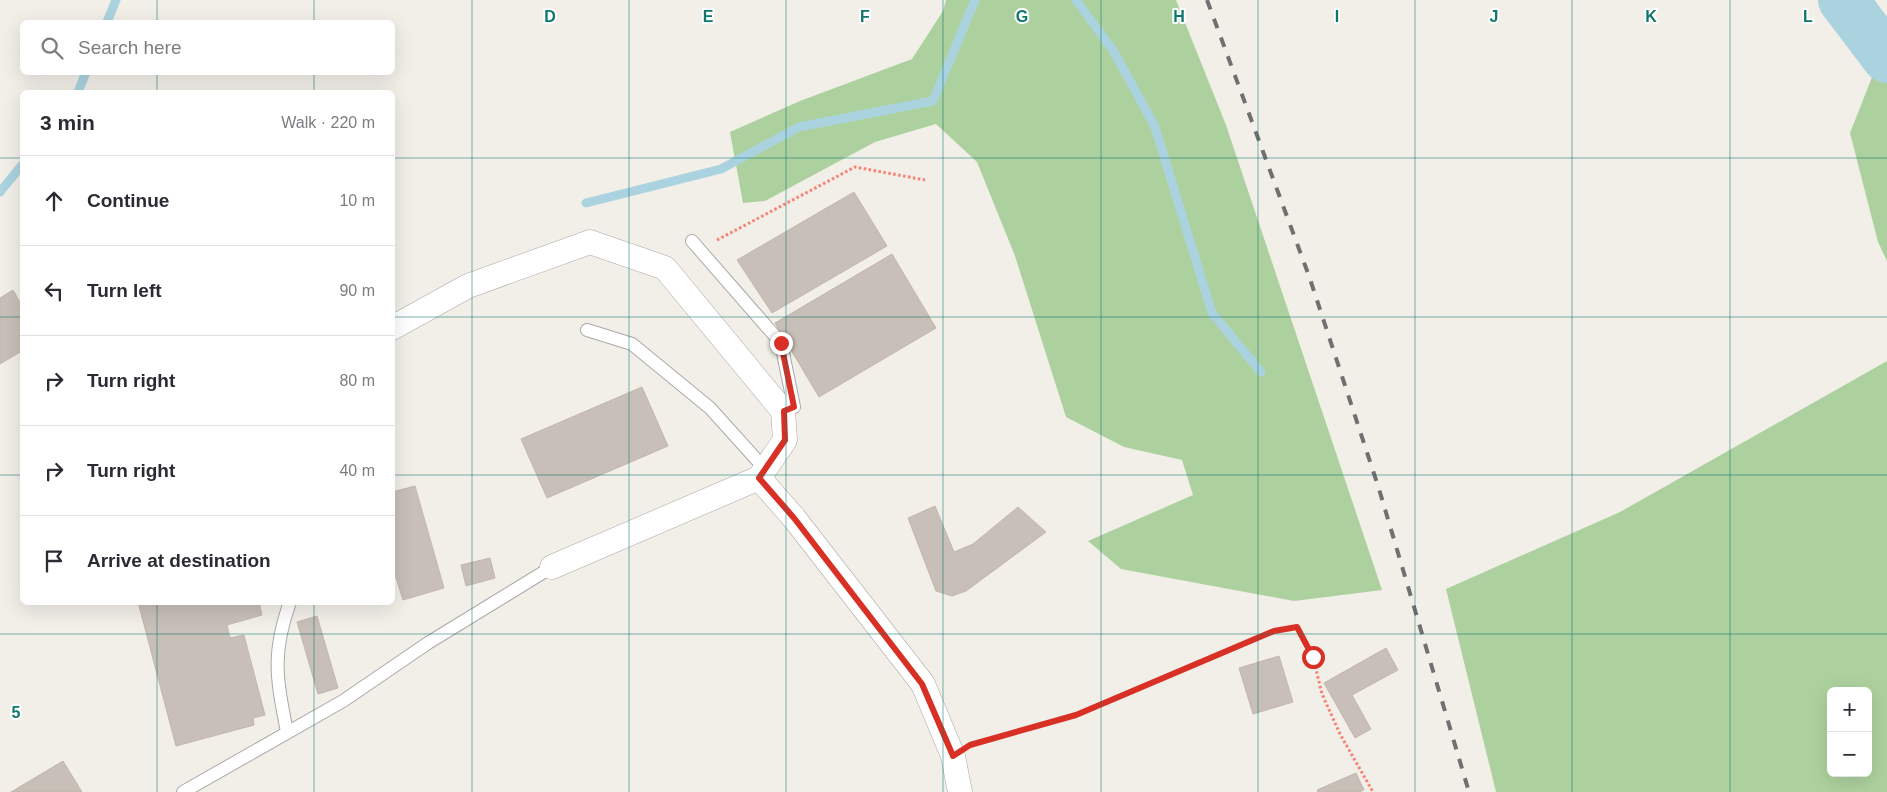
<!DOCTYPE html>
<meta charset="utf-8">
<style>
:root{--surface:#fff;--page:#f7f7f7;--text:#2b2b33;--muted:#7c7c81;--line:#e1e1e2}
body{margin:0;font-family:Arial,sans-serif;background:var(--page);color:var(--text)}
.controls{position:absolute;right:15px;bottom:15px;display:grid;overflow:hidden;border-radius:8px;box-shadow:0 5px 20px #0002}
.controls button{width:45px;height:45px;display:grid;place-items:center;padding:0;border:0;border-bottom:1px solid var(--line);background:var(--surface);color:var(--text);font:25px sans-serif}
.stop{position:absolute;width:15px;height:15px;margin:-11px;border:4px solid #d93025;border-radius:50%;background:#fff}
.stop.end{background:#d93025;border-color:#fff;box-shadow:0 1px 5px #0008}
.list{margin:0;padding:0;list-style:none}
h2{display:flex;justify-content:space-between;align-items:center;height:65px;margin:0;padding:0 20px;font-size:21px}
h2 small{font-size:16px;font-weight:400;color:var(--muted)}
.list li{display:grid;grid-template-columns:32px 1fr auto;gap:15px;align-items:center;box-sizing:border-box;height:90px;padding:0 20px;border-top:1px solid var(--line)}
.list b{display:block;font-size:19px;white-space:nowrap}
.list em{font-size:16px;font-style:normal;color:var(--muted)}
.icon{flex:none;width:28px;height:28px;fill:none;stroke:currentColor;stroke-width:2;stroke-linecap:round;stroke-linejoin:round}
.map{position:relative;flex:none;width:1887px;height:792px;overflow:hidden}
.search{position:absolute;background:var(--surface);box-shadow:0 5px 20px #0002;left:20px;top:20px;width:375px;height:55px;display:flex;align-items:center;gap:12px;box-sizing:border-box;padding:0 18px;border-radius:8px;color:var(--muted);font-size:19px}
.panel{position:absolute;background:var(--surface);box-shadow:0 5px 20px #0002;left:20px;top:90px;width:375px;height:515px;border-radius:8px}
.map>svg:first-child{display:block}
</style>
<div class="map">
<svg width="1887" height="792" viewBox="0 0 1887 792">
<rect width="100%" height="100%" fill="#f2efe9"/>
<path fill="#add19e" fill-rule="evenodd" d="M 946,0 L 1176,0 L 1226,125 L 1382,590 L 1294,601 L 1121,569 L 1088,541 L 1193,495 L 1182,460 L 1124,447 L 1066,417 L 1015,256 L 977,162 L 936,124 L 875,142 L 765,201 L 743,203 L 730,132 L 800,101 L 912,59 L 943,11 Z
M 1887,39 L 1887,261 L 1878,242 L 1850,133 Z
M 1887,361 L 1887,792 L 1496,792 L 1446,589 L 1620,512 ZM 1831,691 L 1868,691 L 1868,773 L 1831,773 Z"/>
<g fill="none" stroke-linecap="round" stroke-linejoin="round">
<path stroke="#aad3df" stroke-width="9" d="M 1076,0 L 1113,50 L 1155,127 L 1212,313 L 1261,372
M 107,22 L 116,0
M 78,92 L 86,72
M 0,192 L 22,165
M 586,203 L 721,169 L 799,127 L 933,101 L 975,0"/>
<path stroke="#aad3df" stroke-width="50" d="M 1843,0 L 1887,58"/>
</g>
<path fill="#c7bfb8" stroke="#c4b6ab" d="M 854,192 L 887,246 L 772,313 L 737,260 Z
M 892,254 L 936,328 L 819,397 L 775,323 Z
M 13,290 L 22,306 L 22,351 L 0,364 L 0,298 Z
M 642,387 L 668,446 L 547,498 L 521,439 Z
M 415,486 L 444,588 L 403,600 L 392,565 L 392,492 Z
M 935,506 L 954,552 L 973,544 L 1018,507 L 1046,532 L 966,591 L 952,596 L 936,591 L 908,518 Z
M 490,558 L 495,578 L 466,586 L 461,565 Z
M 138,602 L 259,602 L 262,615 L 227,625 L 230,638 L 244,635 L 265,715 L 253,718 L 254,725 L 176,746 Z
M 317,616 L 338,688 L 318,694 L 297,622 Z
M 1386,648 L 1398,670 L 1352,695 L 1371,729 L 1355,738 L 1324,683 Z
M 1279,656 L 1293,702 L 1253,714 L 1239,668 Z
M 63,761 L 82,792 L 11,792 Z
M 1356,773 L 1364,790 L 1359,792 L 1318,792 L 1317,790 Z"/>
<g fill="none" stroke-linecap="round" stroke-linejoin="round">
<g stroke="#a9a9a9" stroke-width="14">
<path id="lane" d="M 692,241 L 781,343 L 794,407 L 783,411
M 587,330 L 632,344 L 710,408 L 765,469
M 287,732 C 277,680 271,655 290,602
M 183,792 L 343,701 L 428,643 L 552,567"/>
</g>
<g stroke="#a9a9a9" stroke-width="25">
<path id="street" d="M 392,328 L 468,286 L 590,242 L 665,268 L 783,411 L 785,440 L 759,478 L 552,567
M 759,478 L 794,518 L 923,684 L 953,756 L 960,792"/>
</g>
<path stroke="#fa8072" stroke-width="3" stroke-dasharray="2.5 2.5" stroke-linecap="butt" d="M 717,240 L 855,167 L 925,180
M 977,743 L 1076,715 L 1274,631 L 1297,627 L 1313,657 L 1322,694 L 1340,734 L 1373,792"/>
<use href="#lane" stroke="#fff" stroke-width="12"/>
<use href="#street" stroke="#fff" stroke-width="24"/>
<path stroke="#707070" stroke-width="4" stroke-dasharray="10 10" stroke-linecap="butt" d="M 1207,0 L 1309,276 L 1379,489 L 1469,792"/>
</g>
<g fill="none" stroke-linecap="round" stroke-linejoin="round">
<path stroke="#d93025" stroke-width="6" d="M 781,343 L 794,407 L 784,411 L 785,440 L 759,478 L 794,518 L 922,684 L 953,756 L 970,745 L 1076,715 L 1274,631 L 1297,627 L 1313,657"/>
</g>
<path fill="none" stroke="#0f766e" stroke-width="1" stroke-opacity="0.55" d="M 157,0 L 157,22M 314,0 L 314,22M 472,0 L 472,792M 629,0 L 629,792M 786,0 L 786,792M 943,0 L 943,792M 1101,0 L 1101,792M 1258,0 L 1258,792M 1415,0 L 1415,792M 1572,0 L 1572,792M 1730,0 L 1730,792M 157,72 L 157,92M 314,72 L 314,92M 0,158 L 22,158M 392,158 L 1887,158M 0,317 L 22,317M 392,317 L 1887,317M 0,475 L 22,475M 392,475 L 1887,475M 157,602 L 157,792M 314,602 L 314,792M 0,634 L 1887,634"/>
<g font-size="16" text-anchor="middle" font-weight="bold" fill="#0f766e" stroke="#fff" stroke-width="4" stroke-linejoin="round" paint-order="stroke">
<text x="550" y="22">D</text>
<text x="708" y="22">E</text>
<text x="865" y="22">F</text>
<text x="1022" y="22">G</text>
<text x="1179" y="22">H</text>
<text x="1337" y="22">I</text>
<text x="1494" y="22">J</text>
<text x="1651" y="22">K</text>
<text x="1808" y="22">L</text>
<text x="16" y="718">5</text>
</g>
</svg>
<div class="controls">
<button>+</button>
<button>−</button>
</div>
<div class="stop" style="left:1313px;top:657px"></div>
<div class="stop end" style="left:781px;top:343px"></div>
<div class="search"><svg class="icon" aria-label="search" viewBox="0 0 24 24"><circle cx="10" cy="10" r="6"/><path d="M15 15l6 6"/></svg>Search here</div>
<section class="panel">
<h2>3 min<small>Walk · 220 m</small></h2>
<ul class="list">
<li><svg class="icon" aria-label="ahead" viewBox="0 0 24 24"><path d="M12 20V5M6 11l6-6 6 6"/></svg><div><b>Continue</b></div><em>10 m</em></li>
<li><svg class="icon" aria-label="left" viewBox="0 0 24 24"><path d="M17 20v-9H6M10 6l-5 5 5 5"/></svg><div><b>Turn left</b></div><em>90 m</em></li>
<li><svg class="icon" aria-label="right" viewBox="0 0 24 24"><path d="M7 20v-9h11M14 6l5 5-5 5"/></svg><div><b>Turn right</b></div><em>80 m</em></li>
<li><svg class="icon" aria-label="right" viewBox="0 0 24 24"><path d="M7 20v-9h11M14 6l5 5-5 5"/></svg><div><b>Turn right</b></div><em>40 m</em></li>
<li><svg class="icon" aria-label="arrive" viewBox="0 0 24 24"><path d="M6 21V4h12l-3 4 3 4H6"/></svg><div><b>Arrive at destination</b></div></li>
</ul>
</section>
</div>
